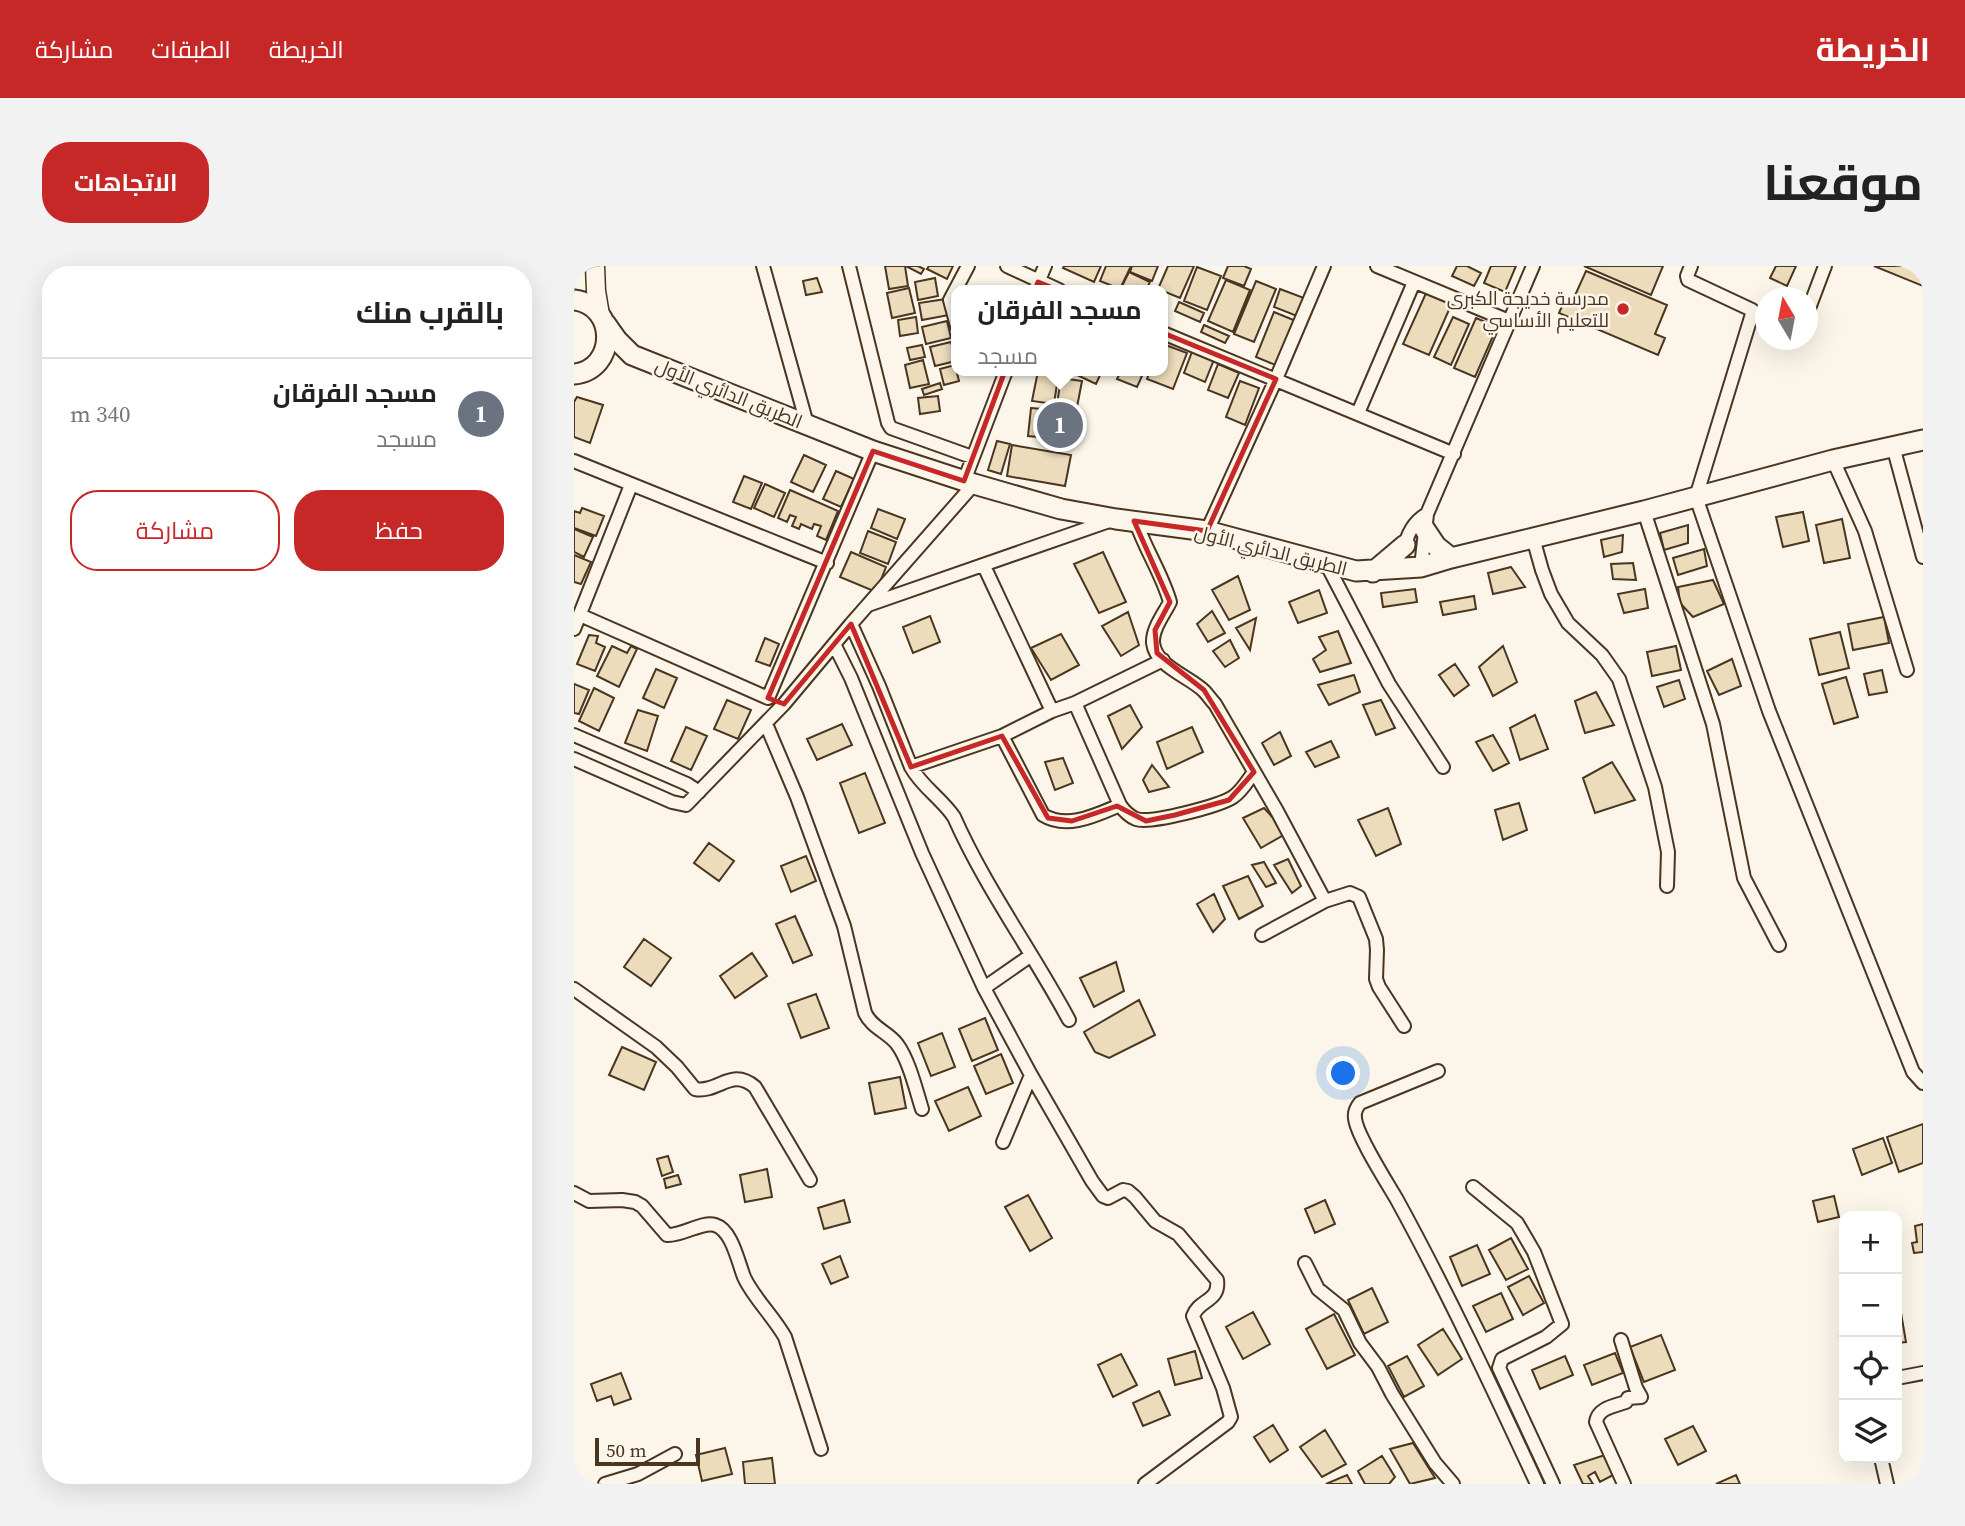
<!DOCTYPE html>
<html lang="ar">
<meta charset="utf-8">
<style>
:root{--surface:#fff;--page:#f2f2f2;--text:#222;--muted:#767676;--line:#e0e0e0;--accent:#c62828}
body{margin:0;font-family:"Source Serif 4",Cairo,serif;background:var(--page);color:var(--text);direction:rtl}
.controls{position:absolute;right:21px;bottom:21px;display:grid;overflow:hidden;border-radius:14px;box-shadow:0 7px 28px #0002}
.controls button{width:63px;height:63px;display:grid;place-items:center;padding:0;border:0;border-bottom:2px solid var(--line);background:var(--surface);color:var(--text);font:35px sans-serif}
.compass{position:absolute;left:1181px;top:21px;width:63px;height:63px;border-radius:50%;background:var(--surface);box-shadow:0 7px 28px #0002;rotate:350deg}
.scale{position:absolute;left:21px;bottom:18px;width:105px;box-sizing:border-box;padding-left:7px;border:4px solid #4a3520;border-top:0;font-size:19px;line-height:24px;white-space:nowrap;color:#4a3520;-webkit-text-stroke:5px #fbf6e9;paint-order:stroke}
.you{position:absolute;left:770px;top:808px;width:24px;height:24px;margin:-18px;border:5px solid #fff;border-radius:50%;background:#1a73e8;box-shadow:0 0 0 10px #1a73e833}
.badge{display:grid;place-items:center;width:46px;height:46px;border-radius:50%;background:var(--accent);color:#fff;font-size:23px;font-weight:700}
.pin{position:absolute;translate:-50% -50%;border:4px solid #fff;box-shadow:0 2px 7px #0006}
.popup{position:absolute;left:377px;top:19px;width:217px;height:91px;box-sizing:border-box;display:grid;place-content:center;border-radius:14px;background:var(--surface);filter:drop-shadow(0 2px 5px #0005);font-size:23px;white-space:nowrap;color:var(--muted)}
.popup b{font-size:26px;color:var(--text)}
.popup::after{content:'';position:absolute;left:50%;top:100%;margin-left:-14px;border:14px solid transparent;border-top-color:var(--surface)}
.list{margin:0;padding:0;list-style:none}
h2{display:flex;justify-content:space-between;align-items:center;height:91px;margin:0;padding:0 28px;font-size:30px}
h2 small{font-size:23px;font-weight:400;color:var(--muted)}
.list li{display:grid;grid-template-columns:46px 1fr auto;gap:21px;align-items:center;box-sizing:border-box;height:112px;padding:0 28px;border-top:2px solid var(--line)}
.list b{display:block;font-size:26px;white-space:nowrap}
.list p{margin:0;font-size:23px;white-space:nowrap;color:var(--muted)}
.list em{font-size:23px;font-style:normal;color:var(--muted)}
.actions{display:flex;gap:14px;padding:21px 28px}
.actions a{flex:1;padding:16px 0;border:2px solid var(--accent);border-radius:28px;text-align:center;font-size:24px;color:var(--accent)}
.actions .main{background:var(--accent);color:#fff}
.icon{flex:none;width:38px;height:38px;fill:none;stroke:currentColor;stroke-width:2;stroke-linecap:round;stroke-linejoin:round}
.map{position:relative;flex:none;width:1349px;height:1218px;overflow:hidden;direction:ltr;border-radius:28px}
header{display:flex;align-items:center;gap:42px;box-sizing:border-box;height:98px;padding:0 35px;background:var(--accent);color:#fff}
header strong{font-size:33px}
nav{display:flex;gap:38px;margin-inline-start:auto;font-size:24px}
.intro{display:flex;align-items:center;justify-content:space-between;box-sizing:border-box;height:168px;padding:0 42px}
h1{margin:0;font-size:49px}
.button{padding:18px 32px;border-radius:28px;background:var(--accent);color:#fff;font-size:24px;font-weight:700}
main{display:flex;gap:42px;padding:0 42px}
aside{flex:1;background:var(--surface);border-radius:28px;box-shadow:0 7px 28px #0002}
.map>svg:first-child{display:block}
</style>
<header>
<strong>الخريطة</strong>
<nav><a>الخريطة</a><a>الطبقات</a><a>مشاركة</a></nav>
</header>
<div class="intro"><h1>موقعنا</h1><a class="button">الاتجاهات</a></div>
<main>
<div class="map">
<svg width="1349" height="1218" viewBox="0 0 1349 1218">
<rect width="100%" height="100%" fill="#fbf6e9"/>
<path fill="#ecdcbc" stroke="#4a3520" stroke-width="2" d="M 311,0 L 331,0 L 334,20 L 315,23 Z
M 332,0 L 344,0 L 350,3 L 347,8 Z
M 355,0 L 379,0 L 373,13 L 353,3 Z
M 490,0 L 527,0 L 520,16 L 489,2 Z
M 532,0 L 557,0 L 546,23 L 526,15 Z
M 558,0 L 584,0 L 578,15 L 556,6 Z
M 594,0 L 620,0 L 606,32 L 584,23 Z
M 654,0 L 670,0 L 677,3 L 670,20 L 649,12 Z
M 883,0 L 893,0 L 907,7 L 900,20 L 878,10 Z
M 917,0 L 942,0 L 931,26 L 910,17 Z
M 1010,0 L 1089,0 L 1077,29 Z
M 1202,0 L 1222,0 L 1213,20 L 1196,12 Z
M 1300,0 L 1347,0 L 1349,1 L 1349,20 Z
M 623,1 L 647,10 L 633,44 L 610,35 Z
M 1012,5 L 1093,39 L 1081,68 L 1091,72 L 1084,89 L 985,47 L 992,31 L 999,34 Z
M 555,6 L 576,16 L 572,24 L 546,24 Z
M 243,12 L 248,26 L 232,29 L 229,15 Z
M 361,12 L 364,30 L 344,34 L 341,16 Z
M 652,14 L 676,24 L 659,66 L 634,55 Z
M 682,15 L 702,23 L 680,76 L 660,68 Z
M 335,22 L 341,47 L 318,52 L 313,27 Z
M 706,23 L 730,32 L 723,50 L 700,41 Z
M 853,25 L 878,37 L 855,89 L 829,78 Z
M 372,33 L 375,49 L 348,54 L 345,37 Z
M 605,36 L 630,47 L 626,56 L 601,45 Z
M 700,46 L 722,55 L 704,100 L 682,91 Z
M 342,51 L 344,67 L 326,70 L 324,54 Z
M 879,51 L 895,58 L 877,99 L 860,91 Z
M 902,52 L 923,61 L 901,111 L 880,102 Z
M 373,55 L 377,72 L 352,78 L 348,61 Z
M 630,59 L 655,70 L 651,77 L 627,66 Z
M 377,76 L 382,95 L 361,100 L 356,81 Z
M 589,78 L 613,87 L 599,123 L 573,113 L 576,105 L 589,105 Z
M 348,79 L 351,91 L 336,94 L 333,82 Z
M 619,83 L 641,91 L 631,116 L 610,107 Z
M 349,94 L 355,118 L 336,122 L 331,99 Z
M 644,98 L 665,107 L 654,132 L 634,124 Z
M 381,99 L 385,115 L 370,119 L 366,103 Z
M 464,105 L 485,105 L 480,138 L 458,135 Z
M 505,105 L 523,105 L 527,107 L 522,118 L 503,109 Z
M 547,105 L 558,105 L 568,110 L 563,121 L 543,113 Z
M 487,112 L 508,115 L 503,141 L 483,138 Z
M 666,115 L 685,122 L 671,159 L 652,151 Z
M 366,117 L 368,123 L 350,129 L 348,123 Z
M 364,130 L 366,145 L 346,148 L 344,132 Z
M 3,131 L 29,139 L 16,177 L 0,171 L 0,136 Z
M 486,141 L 504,147 L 494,175 L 476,170 Z
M 457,142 L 479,144 L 476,172 L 454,170 Z
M 423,175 L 436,178 L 427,208 L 414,204 Z
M 438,179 L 497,189 L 491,220 L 433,210 Z
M 230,189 L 252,199 L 239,226 L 217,216 Z
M 262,205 L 280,213 L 267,241 L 249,233 Z
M 170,210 L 188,217 L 177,243 L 159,236 Z
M 191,218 L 211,227 L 200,251 L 180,242 Z
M 216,224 L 264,245 L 252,274 L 243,270 L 247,260 L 240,258 L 238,263 L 227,258 L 225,263 L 218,260 L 222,251 L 216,249 L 213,256 L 204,252 Z
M 8,242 L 30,250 L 22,270 L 0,262 L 0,245 L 6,247 Z
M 304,243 L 331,253 L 323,273 L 297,262 Z
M 1229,246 L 1235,275 L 1209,281 L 1202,251 Z
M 1268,253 L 1276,292 L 1250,297 L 1242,259 Z
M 1114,259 L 1114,277 L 1090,284 L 1086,267 Z
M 0,263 L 19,271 L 10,291 L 0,286 Z
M 294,265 L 322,276 L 314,298 L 286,287 Z
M 1049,269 L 1048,286 L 1030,291 L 1027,274 Z
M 1130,283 L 1133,300 L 1104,309 L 1099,292 Z
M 277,286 L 312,301 L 302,326 L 266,311 Z
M 529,286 L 552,336 L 525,347 L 500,298 Z
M 0,289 L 17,296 L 7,318 L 0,316 Z
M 1059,297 L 1062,314 L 1039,313 L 1037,298 Z
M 937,301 L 951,321 L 919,328 L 914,307 Z
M 664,310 L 676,344 L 655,354 L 638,324 Z
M 1139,314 L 1150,338 L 1119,351 L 1106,337 L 1104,321 Z
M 841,323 L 843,336 L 809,341 L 807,327 Z
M 1071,323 L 1074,342 L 1050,347 L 1044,328 Z
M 745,324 L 753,347 L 724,357 L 715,336 Z
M 900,330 L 902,343 L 869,349 L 866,336 Z
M 638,345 L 651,367 L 634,376 L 623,358 Z
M 554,346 L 565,379 L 547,390 L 528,360 Z
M 356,350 L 366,376 L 339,387 L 329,361 Z
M 1310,351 L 1315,377 L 1279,384 L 1274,358 Z
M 682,352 L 676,384 L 662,362 Z
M 764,365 L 777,397 L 746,406 L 739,393 L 752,384 L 745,371 Z
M 1266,366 L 1275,402 L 1245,409 L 1236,373 Z
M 487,368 L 505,399 L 477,414 L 457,382 Z
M 15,369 L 24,370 L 22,377 L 31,381 L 21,405 L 3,398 Z
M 191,372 L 205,378 L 196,400 L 182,395 Z
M 656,374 L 665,392 L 651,401 L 639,385 Z
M 38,380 L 53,387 L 57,380 L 63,383 L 45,421 L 23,410 Z
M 929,380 L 943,416 L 919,430 L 905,401 Z
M 1102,380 L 1107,404 L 1078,410 L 1073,386 Z
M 1158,393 L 1167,420 L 1145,429 L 1133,405 Z
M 881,398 L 895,419 L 880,430 L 865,409 Z
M 82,403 L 103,412 L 90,442 L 69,432 Z
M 1308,404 L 1313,426 L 1295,429 L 1290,408 Z
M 780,409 L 786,426 L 755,439 L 744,419 Z
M 1272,411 L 1284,451 L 1260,458 L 1248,418 Z
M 1105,414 L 1111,433 L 1090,441 L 1083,421 Z
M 0,418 L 15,424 L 5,448 L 0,447 Z
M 20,422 L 40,432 L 25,465 L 5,455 Z
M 1022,426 L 1040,459 L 1011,467 L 1001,435 Z
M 153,434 L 177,444 L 164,473 L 140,463 Z
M 807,434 L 821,462 L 802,469 L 789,439 Z
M 556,439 L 568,461 L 548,483 L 534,450 Z
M 64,444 L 84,450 L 73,485 L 51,477 Z
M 961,449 L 974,483 L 946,494 L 936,462 Z
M 268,458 L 278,479 L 243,494 L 233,473 Z
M 112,461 L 133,470 L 117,504 L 97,495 Z
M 618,461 L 629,486 L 593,503 L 583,476 Z
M 706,466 L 717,490 L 700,499 L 688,477 Z
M 919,469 L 935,497 L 919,505 L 902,476 Z
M 757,475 L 765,491 L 741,501 L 732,486 Z
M 489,492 L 499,517 L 481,524 L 471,496 Z
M 1038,496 L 1061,534 L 1021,547 L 1009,512 Z
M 578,499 L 595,521 L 575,526 L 569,514 Z
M 291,507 L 311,557 L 285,567 L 266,517 Z
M 945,537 L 953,564 L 929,574 L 921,544 Z
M 690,542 L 713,567 L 687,582 L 669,552 Z
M 814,542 L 827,578 L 802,590 L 784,554 Z
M 135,577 L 160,595 L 145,615 L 120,597 Z
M 232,590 L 242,615 L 217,626 L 207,600 Z
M 714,593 L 727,620 L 718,627 L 700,599 Z
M 690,596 L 702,617 L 692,621 L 678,599 Z
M 674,610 L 689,640 L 665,653 L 649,620 Z
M 640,628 L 651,653 L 639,666 L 623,638 Z
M 221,650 L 238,689 L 219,697 L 202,658 Z
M 70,673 L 97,692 L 77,720 L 50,701 Z
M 178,687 L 193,710 L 161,732 L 146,710 Z
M 542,696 L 550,725 L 520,741 L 506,712 Z
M 242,728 L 255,762 L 227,772 L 214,738 Z
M 565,734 L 581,769 L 535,792 L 521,786 L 510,766 Z
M 411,752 L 424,784 L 398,795 L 385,763 Z
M 368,767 L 381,801 L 357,810 L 344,777 Z
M 48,781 L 82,796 L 70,824 L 35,809 Z
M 427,788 L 439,817 L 412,828 L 400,800 Z
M 326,811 L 332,842 L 301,848 L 295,817 Z
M 394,821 L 407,850 L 375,865 L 361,835 Z
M 1349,858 L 1349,897 L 1325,906 L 1313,871 Z
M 1309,872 L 1318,897 L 1288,909 L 1279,883 Z
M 94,890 L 99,906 L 88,910 L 83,893 Z
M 193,903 L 198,931 L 171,936 L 166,909 Z
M 104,909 L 107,918 L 92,922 L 90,913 Z
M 454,929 L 478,972 L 456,985 L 431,941 Z
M 1260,930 L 1265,951 L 1244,956 L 1239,935 Z
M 270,934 L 276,956 L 250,963 L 244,942 Z
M 751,934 L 761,958 L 741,967 L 731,943 Z
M 1349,958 L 1349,986 L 1340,987 L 1338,977 L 1343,976 L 1341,960 Z
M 937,972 L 954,1003 L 932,1014 L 915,984 Z
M 903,979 L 916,1008 L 888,1020 L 876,991 Z
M 266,990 L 274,1011 L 257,1018 L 248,998 Z
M 955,1010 L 970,1037 L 949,1049 L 934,1021 Z
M 798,1022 L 814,1056 L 790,1068 L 774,1034 Z
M 927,1027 L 939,1053 L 912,1066 L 899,1040 Z
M 1326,1041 L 1332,1076 L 1323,1077 L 1323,1042 Z
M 679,1046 L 696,1078 L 669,1093 L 652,1061 Z
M 760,1048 L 781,1089 L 753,1103 L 732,1063 Z
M 869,1063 L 888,1093 L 864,1109 L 844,1079 Z
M 1087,1069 L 1101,1104 L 1070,1116 L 1056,1081 Z
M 621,1085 L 628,1112 L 601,1119 L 594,1093 Z
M 1041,1087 L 1049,1107 L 1018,1119 L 1010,1099 Z
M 547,1088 L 563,1119 L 539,1131 L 524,1099 Z
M 833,1090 L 850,1120 L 830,1131 L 814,1100 Z
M 991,1090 L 999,1109 L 966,1123 L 958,1104 Z
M 47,1107 L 57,1133 L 40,1139 L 37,1130 L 23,1135 L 17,1118 Z
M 585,1125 L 596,1149 L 569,1160 L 559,1137 Z
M 699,1159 L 714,1184 L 696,1196 L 680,1171 Z
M 1119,1160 L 1132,1185 L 1104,1199 L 1091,1173 Z
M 751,1164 L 772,1198 L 748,1211 L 726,1181 Z
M 839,1177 L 861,1212 L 836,1218 L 816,1183 Z
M 151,1182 L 158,1208 L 128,1215 L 122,1189 Z
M 1031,1189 L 1041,1208 L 1026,1216 L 1021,1206 L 1014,1210 L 1019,1218 L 1009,1218 L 1000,1199 Z
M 808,1190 L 821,1211 L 815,1218 L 791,1218 L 784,1205 Z
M 198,1192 L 201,1218 L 171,1218 L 169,1196 Z
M 773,1209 L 778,1218 L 752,1218 Z
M 1162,1209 L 1166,1218 L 1142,1218 Z"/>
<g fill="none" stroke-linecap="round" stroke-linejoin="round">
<g stroke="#4a3520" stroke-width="16">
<path id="street" d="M 189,0 L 233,158
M 275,0 L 314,157 L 317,162 L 398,191
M 433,0 L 485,24
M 803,0 L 935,55
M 1117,0 L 1113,10 L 1114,14 L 1178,44 L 1178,48 L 1122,231 L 1195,445 L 1339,806 L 1349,817
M 461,24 L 471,0
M 1234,45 L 1251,0
M 383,60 L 376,34 L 394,0
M 589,67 L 880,188
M 784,147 L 840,16
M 1319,180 L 1349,291
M 1259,194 L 1291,265 L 1333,404
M 0,195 L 253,297
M 390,215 L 432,105
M 1070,245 L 1139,458 L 1170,612 L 1205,679
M 562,256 C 571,283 588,308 596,336 C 590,348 578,363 579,377 C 582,401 615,410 630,425 C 634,429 637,434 641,438 L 703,545 L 751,635 L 688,669
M 633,265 L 702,113 L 750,0
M 959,272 L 968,304 L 977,328 L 994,357 L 1028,389 L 1045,413 L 1081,521 L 1094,586 L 1093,620
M 830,284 C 833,268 839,256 853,248
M 752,297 L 815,418 L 869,501
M 410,300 L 478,445
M 847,301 L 853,248 L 959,0
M 294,339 L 538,254
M 6,349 L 194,432 L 299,185
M 277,358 L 305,420 L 337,501 C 348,521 367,532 380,551 C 412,623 458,685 495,754
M 0,363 L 57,219
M 260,378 L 277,412 L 348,587 L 410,722 L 457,809 L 429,876
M 501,437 L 546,539 C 550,545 555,550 562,553 C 577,558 645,540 659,531 C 668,525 674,514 680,506
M 192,458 L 223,531 L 270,660 L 291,747 C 298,762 314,766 323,778 C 335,794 342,824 348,843
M 0,469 L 113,518 L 125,526
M 428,470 L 469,549 C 493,564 522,549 546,539
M 0,493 L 98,536 L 112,539 L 210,438 L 277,358 L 400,218
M 337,501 L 428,470 L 478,445 L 501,437 L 589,394
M 751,635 L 776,627 L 785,631 L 802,673 L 803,684 L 802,713 L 805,721 L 830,760
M 410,722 L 456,690
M 0,723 L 82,781 L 103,801 L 121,823 C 145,827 157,801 181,821 L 236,914
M 864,805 L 786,837 C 782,842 780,846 781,852 C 782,868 812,915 822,932 C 873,1025 918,1121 963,1218
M 457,809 L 518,915 L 529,930 L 534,932 L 549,924 L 554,925 L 561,931 L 581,955 L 604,968 L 643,1014 C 646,1036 625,1033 619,1050 L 649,1122 L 657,1151 L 654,1156 L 571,1218
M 899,921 L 943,957 L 960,986 L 988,1058 L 972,1071 L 928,1093 L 925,1102 L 979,1218
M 0,927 L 15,935 L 48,934 L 61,936 L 68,940 L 93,969 C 108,970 128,955 141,959 C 158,964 164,996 170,1011 C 179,1031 199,1050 211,1071 L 247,1183
M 731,997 L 744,1023 L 770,1044 L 786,1077 L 804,1101 L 818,1128 L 861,1197 L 879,1218
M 1047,1074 L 1062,1122 L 1067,1131 L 1054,1132 L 1052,1136 C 1040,1140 1024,1142 1022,1156 L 1050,1218
M 1323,1112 L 1349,1107
M 1307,1192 L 1313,1218
M 31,1218 L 64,1208 L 101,1188"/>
</g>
<g stroke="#4a3520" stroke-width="21">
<path id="secondary" d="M 21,0 L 22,25 L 26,49"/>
</g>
<g stroke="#4a3520" stroke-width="23">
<path id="primary" d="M 0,34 C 44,39 43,104 0,108
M 31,57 L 43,74 L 58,89 L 299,185 L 400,218 L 487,243 L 542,253 L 633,265 L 782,305 L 847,301 L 877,292 L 1070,245 L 1259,194 L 1349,174
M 850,262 L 862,280 L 877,292
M 799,306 L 831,279"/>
</g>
<use href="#street" stroke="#fbf6e9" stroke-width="12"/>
<use href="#secondary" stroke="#fbf6e9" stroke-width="18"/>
<use href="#primary" stroke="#fbf6e9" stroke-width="19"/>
</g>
<path fill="none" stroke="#c62828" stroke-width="5" stroke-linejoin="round" d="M 464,16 L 702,113 L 633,265 L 560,255 L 596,336 L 581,364 L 583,387 L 630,424 L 680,506 L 655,534 L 601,549 L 572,555 L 543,540 L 498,555 L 474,552 L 428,470 L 337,501 L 277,358 L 210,438 L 194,432 L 299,185 L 390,215 Z"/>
<circle fill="#c62828" stroke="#fbf6e9" stroke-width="2.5" cx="1049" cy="43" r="7"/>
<g text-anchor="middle" stroke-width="5" stroke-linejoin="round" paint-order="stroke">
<g font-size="19" fill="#4a3520" stroke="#fbf6e9" text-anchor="end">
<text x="1035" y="39">مدرسة خديجة الكبرى<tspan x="1035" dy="22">للتعليم الأساسي</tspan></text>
</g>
<g font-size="19" fill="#4a3520" stroke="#fbf6e9">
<text transform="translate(155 127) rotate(22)" y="7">الطريق الدائري الأول</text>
<text transform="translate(697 284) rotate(14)" y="7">الطريق الدائري الأول</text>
</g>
</g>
</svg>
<div class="controls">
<button>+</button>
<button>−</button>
<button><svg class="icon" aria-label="locate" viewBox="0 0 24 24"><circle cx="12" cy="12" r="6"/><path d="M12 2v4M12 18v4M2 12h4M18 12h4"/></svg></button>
<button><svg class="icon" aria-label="layers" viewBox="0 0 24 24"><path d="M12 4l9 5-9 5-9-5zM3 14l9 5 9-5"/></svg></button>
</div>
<svg class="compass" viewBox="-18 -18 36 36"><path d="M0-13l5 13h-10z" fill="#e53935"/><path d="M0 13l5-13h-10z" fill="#767676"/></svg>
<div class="scale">50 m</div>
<div class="you"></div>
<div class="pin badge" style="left:486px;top:159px;background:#6b7280">1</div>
<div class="popup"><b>مسجد الفرقان</b>مسجد</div>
</div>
<aside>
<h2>بالقرب منك<small></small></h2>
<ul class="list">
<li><span class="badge" style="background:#6b7280">1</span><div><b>مسجد الفرقان</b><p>مسجد</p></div><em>340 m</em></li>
</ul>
<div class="actions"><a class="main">حفظ</a><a>مشاركة</a></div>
</aside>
</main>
